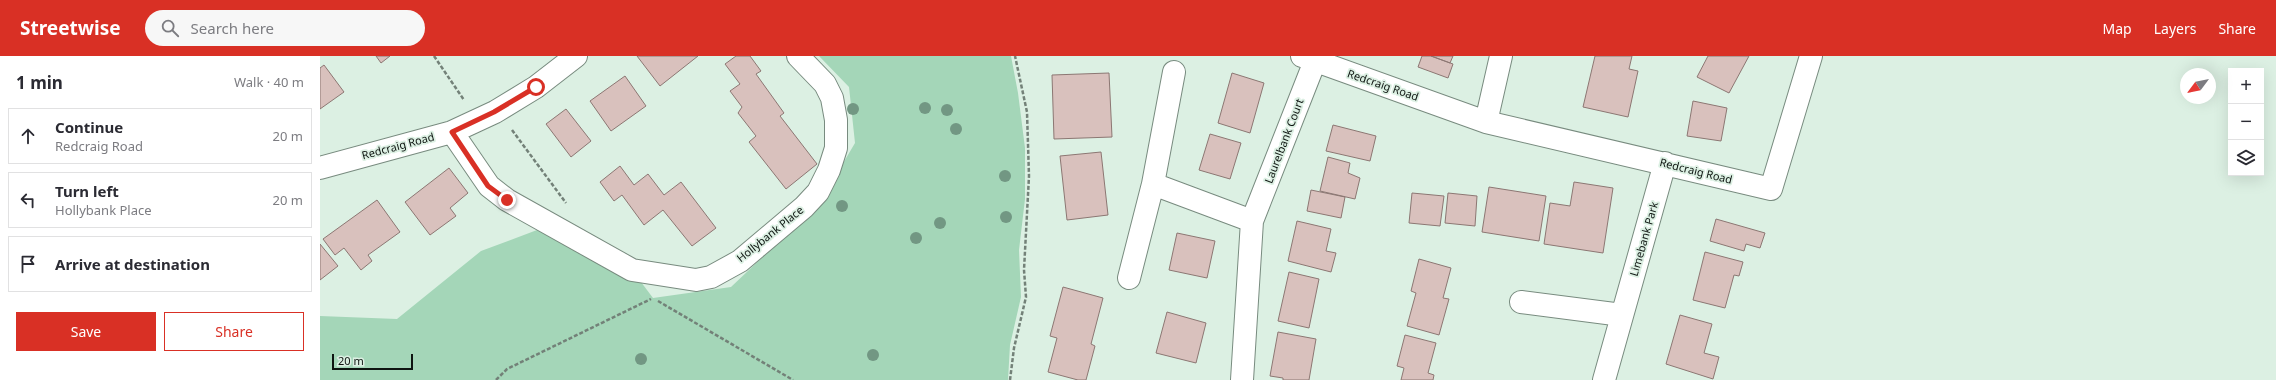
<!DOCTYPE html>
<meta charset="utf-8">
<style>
:root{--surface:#fff;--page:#f7f7f7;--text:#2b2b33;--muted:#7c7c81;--line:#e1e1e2;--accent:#d93025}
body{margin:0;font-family:"Noto Sans",sans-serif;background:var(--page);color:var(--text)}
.controls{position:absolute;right:12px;top:12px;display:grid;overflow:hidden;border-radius:0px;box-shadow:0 4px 16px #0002}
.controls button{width:36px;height:36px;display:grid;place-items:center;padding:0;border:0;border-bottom:1px solid var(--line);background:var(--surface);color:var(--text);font:20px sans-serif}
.compass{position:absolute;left:1860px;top:12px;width:36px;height:36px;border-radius:50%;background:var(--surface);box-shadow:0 4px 16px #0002;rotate:238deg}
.scale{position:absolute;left:12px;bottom:10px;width:81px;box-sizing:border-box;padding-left:4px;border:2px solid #0e1511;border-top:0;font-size:11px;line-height:14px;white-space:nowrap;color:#0e1511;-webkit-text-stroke:3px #dcf0e3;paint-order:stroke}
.stop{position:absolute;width:12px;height:12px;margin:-9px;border:3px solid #d93025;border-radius:50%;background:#fff}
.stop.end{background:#d93025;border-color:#fff;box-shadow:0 1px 4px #0008}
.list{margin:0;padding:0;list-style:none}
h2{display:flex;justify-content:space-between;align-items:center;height:52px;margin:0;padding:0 16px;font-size:17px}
h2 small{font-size:13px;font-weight:400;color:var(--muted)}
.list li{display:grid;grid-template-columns:26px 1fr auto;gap:12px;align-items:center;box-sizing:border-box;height:56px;margin:0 8px 8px;padding:0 8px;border:1px solid var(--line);border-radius:0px}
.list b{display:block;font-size:15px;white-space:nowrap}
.list p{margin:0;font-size:13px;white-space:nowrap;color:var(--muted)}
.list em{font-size:13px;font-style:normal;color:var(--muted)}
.actions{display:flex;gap:8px;padding:12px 16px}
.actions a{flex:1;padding:9px 0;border:1px solid var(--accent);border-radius:0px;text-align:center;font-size:14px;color:var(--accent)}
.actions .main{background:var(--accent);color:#fff}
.icon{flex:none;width:22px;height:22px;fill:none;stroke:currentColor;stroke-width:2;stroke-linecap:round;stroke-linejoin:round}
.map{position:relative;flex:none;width:1956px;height:324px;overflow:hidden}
header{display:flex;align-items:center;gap:24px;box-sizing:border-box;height:56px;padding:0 20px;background:var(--accent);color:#fff}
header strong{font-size:19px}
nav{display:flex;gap:22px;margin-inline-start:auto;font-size:14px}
.search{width:280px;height:36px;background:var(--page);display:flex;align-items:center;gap:10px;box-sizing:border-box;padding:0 14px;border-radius:22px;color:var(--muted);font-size:15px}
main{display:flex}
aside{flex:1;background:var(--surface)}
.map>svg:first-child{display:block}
</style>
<header>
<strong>Streetwise</strong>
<div class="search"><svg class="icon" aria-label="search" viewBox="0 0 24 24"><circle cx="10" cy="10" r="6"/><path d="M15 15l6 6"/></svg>Search here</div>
<nav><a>Map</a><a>Layers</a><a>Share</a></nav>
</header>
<main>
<aside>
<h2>1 min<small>Walk · 40 m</small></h2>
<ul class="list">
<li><svg class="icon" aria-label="ahead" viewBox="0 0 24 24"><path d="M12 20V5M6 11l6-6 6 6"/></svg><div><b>Continue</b><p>Redcraig Road</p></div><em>20 m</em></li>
<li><svg class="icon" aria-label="left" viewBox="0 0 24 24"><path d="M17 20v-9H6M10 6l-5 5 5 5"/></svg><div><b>Turn left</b><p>Hollybank Place</p></div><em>20 m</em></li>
<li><svg class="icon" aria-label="arrive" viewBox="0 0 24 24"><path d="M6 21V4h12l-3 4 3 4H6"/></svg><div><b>Arrive at destination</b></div></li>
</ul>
<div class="actions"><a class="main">Save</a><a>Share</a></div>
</aside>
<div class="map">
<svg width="1956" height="324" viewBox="0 0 1956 324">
<rect width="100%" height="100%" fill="#dcf0e3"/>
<path fill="#a4d6b8" d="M 499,0 L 691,0 L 698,37 L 705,92 L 705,143 L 699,194 L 701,241 L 690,289 L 688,324 L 0,324 L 0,260 L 77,263 L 161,195 L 225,171 L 312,214 L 333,242 L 411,231 L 499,148 L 535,87 L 529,31 Z"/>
<path fill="#d9c1bd" stroke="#8c7773" d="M 56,0 L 70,0 L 61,7 Z
M 317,0 L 378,0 L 340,30 Z
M 416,0 L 430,0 L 441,15 L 436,18 L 464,57 L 460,60 L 497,108 L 466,133 L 429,86 L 436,80 L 418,57 L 422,51 L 410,35 L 420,28 L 405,8 Z
M 1102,0 L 1111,0 L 1133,8 L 1128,22 L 1098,11 Z
M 1111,0 L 1133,0 L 1130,7 Z
M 1275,0 L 1312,0 L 1309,13 L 1318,15 L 1308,61 L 1263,51 Z
M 1388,0 L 1429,0 L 1409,37 L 1377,21 Z
M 4,9 L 24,36 L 0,53 L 0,12 Z
M 789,17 L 792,81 L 734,83 L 732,19 Z
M 912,17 L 944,27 L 930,77 L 898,67 Z
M 305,20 L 326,50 L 291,75 L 270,45 Z
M 1373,45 L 1407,52 L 1401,85 L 1367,80 Z
M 246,53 L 271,85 L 251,101 L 226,68 Z
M 1013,69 L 1056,80 L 1050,105 L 1006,95 Z
M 890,78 L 921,87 L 910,123 L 879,114 Z
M 781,96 L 788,159 L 747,164 L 740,100 Z
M 1008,101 L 1030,107 L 1028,117 L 1040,122 L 1035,143 L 1000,135 Z
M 300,110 L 314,129 L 328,118 L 344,139 L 361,126 L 396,172 L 372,190 L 343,154 L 324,169 L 302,139 L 294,145 L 280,126 Z
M 129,112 L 148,137 L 130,152 L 136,160 L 110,179 L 85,146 Z
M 1254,126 L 1293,132 L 1283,197 L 1224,188 L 1230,147 L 1250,150 Z
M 1169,131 L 1226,140 L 1219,185 L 1162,176 Z
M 991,134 L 1025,141 L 1021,162 L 987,155 Z
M 1092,137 L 1124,140 L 1120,170 L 1089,167 Z
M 1128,137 L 1157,140 L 1155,170 L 1125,167 Z
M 57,144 L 80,176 L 48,199 L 52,205 L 41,214 L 24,192 L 15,199 L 3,183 Z
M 1396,163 L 1445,177 L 1440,192 L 1426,188 L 1424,195 L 1390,185 Z
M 977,165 L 1011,173 L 1006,195 L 1016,197 L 1011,216 L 968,205 Z
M 857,177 L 895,185 L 887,222 L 849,214 Z
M 0,188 L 18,210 L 0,224 Z
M 1385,196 L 1423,206 L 1419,220 L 1414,219 L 1405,252 L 1373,244 Z
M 1099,203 L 1131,212 L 1123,242 L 1129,243 L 1119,279 L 1087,270 L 1096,237 L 1091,235 Z
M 969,216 L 999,223 L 989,272 L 958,265 Z
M 743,231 L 783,242 L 771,288 L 775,290 L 766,324 L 758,324 L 728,316 L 737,282 L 730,280 Z
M 847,256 L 886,267 L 876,307 L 836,297 Z
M 1360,259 L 1392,268 L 1384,297 L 1399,301 L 1393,323 L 1346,308 Z
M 958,276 L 996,283 L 989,324 L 963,324 L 963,322 L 950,320 Z
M 1085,279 L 1116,287 L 1108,317 L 1114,319 L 1113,324 L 1081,324 L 1084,312 L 1077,310 Z"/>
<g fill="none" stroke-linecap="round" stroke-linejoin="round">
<g stroke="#788b7f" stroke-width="24">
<path id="street" d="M 982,0 L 1166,66 L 1451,133 L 1491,0
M 1166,66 L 1181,0
M 132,76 L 169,130 L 187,144 L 312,214 L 376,224 L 391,221 L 420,205 L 484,151 L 498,136 L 509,114 L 516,92 L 516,64 L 512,42 L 505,28 L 478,0
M 0,112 L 132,76 L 175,56 L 216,31 L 256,0
M 833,128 L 932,165
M 809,222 L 833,128 L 854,16
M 1201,246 L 1302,259
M 922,324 L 932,165 L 995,5
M 1284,324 L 1345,107"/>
</g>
<path stroke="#738178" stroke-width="2.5" stroke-dasharray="4 2" stroke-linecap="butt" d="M 114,0 L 144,44
M 192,74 L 246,147
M 338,245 L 473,324
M 176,324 L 187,313 L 331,243
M 690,324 L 694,292 L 706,241 L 704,214 L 709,120 L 707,56 L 695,0"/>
<use href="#street" stroke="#fff" stroke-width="22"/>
</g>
<g fill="#729783">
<circle cx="605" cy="52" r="6"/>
<circle cx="533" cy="53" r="6"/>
<circle cx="627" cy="54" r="6"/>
<circle cx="636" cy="73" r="6"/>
<circle cx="685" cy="120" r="6"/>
<circle cx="522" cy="150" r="6"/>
<circle cx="686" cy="161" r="6"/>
<circle cx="620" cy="167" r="6"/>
<circle cx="596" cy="182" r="6"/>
<circle cx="553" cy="299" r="6"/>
<circle cx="321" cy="303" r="6"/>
</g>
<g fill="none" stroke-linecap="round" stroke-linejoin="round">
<path stroke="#d93025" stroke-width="5" d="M 187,144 L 168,130 L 132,76 L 174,56 L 216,31"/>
</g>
<g text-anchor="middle" stroke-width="3.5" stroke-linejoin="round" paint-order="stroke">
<g font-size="11" fill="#0e1511" stroke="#dcf0e3">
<text transform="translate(1063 29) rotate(19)" y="4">Redcraig Road</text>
<text transform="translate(964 85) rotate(-69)" y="4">Laurelbank Court</text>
<text transform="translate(78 90) rotate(-15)" y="4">Redcraig Road</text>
<text transform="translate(1376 115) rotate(14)" y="4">Redcraig Road</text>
<text transform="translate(450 178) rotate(-39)" y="4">Hollybank Place</text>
<text transform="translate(1324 183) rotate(-74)" y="4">Limebank Park</text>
</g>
</g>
</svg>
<div class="controls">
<button>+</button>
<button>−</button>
<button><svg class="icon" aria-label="layers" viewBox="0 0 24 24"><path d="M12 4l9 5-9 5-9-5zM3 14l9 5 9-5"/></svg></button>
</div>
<svg class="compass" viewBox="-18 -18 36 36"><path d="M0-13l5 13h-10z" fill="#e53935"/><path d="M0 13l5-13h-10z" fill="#7c7c81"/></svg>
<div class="scale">20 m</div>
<div class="stop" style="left:216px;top:31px"></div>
<div class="stop end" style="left:187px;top:144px"></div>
</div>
</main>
